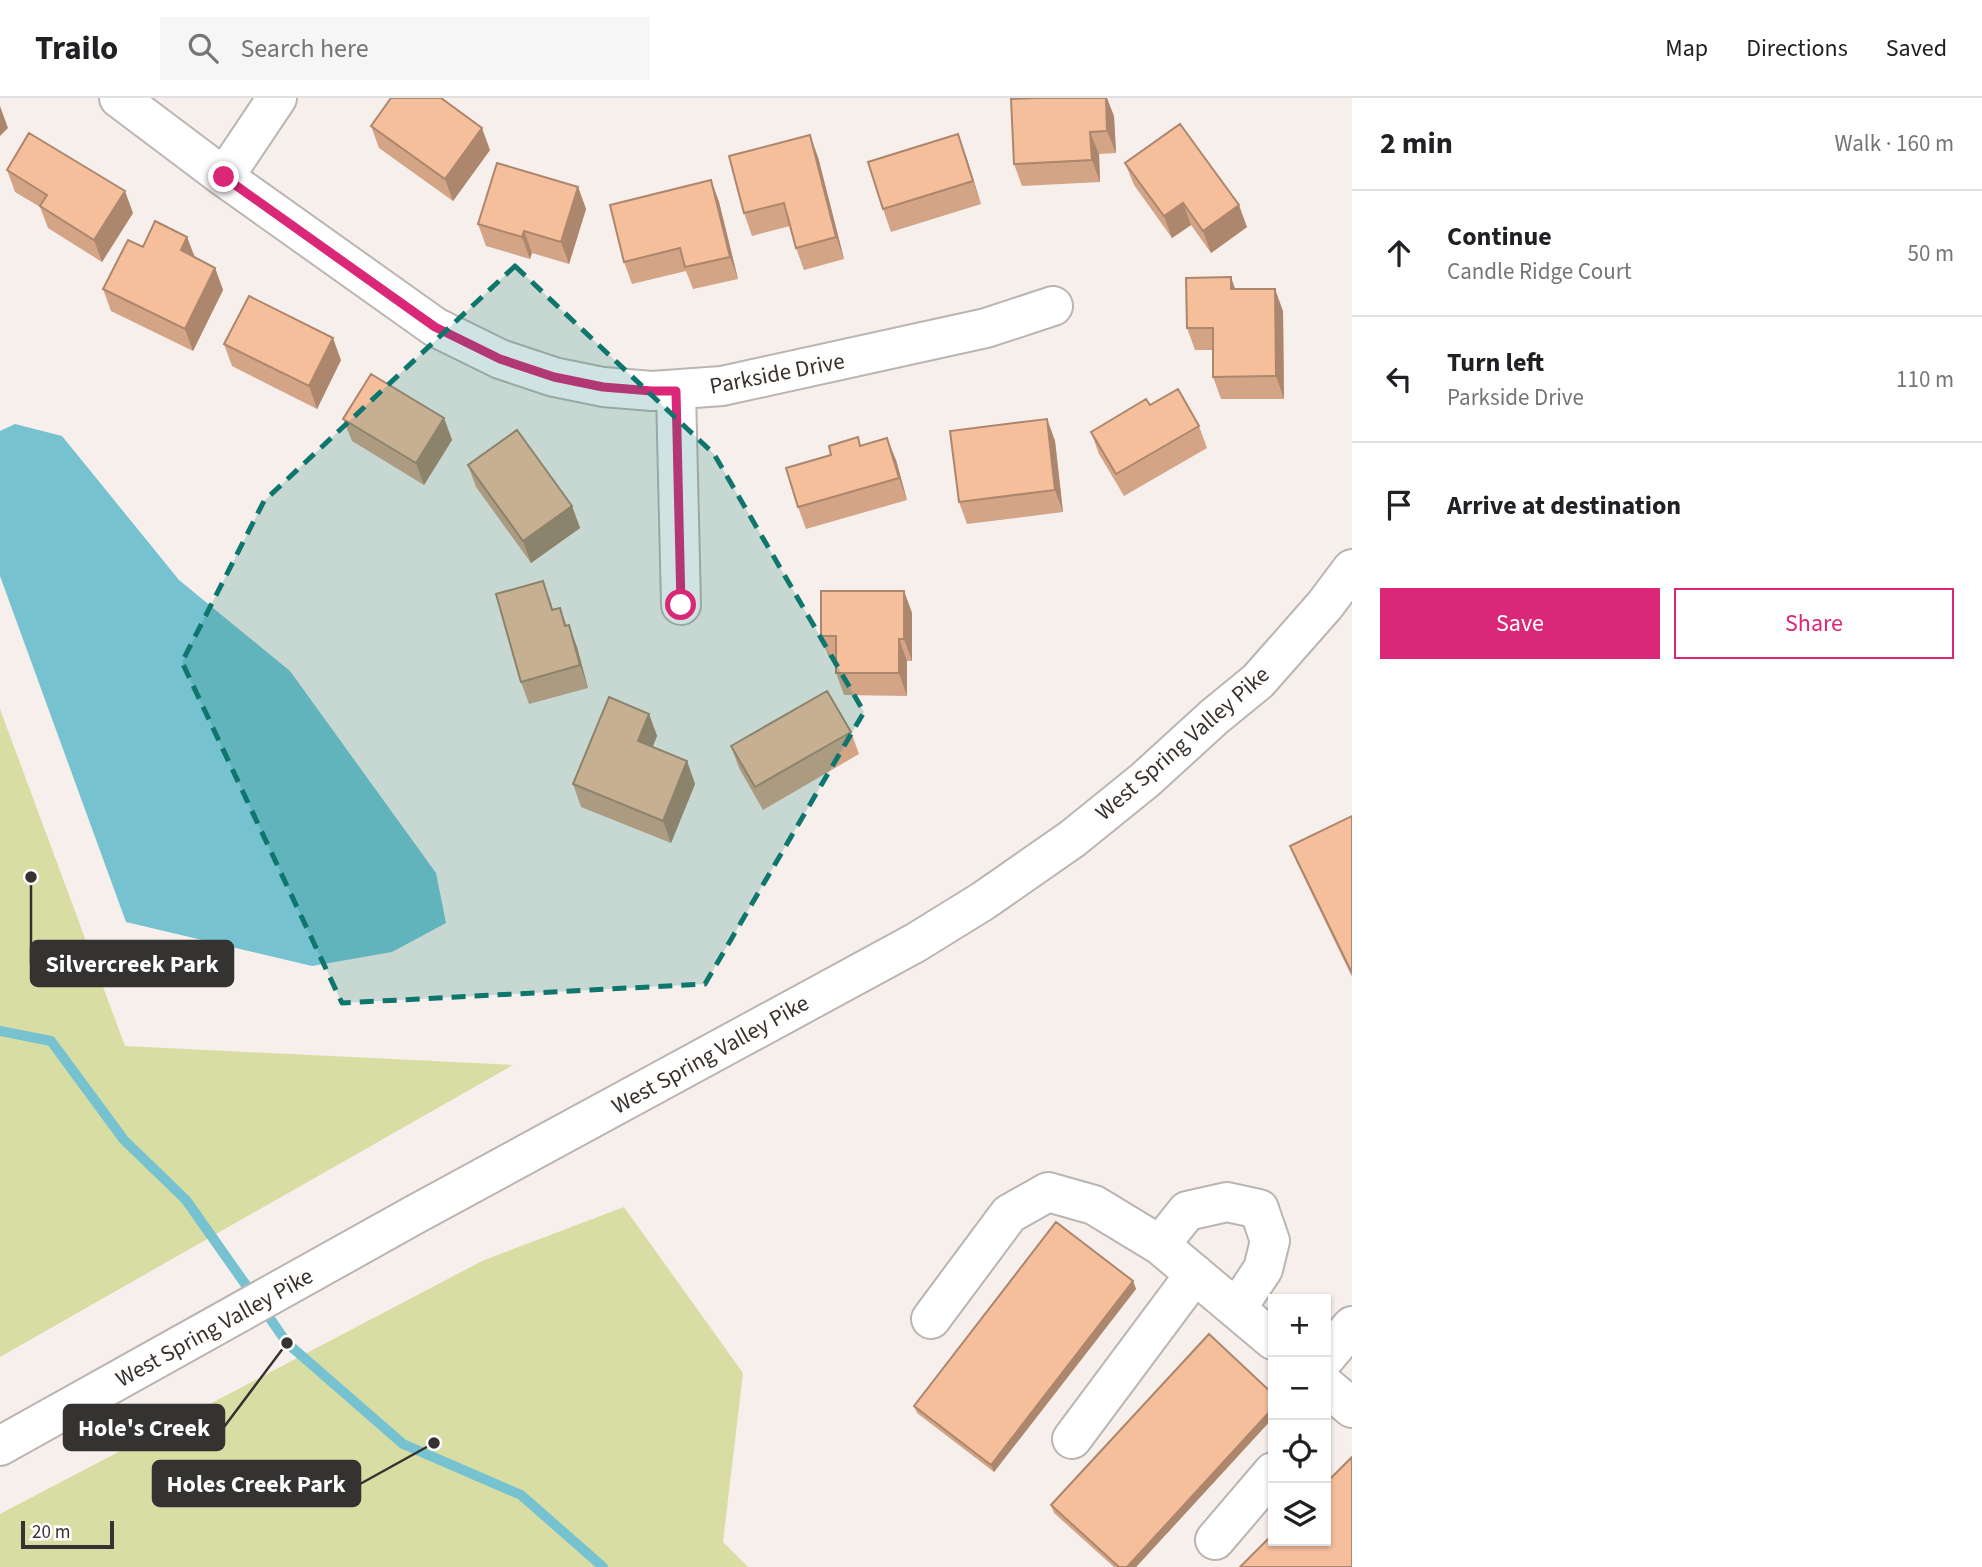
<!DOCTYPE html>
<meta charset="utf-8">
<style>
:root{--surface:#fff;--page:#f6f6f6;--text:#202124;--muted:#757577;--line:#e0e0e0;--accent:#db2777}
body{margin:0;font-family:"Source Sans 3",sans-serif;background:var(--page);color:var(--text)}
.controls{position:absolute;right:21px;bottom:21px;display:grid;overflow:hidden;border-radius:0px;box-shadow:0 2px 5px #0004}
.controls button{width:63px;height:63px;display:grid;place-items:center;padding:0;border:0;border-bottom:2px solid var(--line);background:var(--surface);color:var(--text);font:35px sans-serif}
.scale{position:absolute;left:21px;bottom:18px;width:93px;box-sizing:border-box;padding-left:7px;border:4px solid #353331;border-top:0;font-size:19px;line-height:24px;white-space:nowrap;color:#353331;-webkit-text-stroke:5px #fffefd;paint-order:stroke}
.stop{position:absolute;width:21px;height:21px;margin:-16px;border:5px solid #db2777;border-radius:50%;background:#fff}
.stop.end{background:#db2777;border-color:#fff;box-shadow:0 2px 7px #0008}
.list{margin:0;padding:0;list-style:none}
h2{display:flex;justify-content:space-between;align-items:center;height:91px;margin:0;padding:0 28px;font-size:30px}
h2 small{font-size:23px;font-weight:400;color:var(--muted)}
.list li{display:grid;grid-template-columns:46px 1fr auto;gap:21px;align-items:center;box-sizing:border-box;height:126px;padding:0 28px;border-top:2px solid var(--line)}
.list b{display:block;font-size:26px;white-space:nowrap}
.list p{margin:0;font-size:23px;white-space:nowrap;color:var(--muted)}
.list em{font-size:23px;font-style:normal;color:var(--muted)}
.actions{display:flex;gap:14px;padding:21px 28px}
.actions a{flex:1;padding:16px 0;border:2px solid var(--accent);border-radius:0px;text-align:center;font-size:24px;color:var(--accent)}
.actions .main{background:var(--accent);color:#fff}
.icon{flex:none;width:38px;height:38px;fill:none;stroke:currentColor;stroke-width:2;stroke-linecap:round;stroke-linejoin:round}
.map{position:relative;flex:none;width:1352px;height:1469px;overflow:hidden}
header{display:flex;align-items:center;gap:42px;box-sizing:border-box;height:98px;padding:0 35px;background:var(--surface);border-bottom:2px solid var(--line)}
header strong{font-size:33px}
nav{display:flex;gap:38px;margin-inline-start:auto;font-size:24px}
.search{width:490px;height:63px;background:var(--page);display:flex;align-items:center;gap:18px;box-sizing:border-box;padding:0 24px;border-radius:0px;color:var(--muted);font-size:26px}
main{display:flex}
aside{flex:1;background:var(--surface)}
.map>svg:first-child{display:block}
</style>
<header>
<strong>Trailo</strong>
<div class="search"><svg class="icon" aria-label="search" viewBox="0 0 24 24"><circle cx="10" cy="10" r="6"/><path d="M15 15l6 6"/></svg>Search here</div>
<nav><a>Map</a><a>Directions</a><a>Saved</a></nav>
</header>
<main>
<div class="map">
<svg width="1352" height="1469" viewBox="0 0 1352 1469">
<rect width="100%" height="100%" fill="#f6efeb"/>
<path fill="#d8dea3" d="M 0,611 L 125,948 L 513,967 L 0,1259 Z
M 624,1109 L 743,1275 L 723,1444 L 748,1469 L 0,1469 L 0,1416 L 482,1163 Z"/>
<path fill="#76c2d0" d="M 15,326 L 62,338 L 179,482 L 290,573 L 436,775 L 446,825 L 392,854 L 312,868 L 126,824 L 0,478 L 0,333 Z"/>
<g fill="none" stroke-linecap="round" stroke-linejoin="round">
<path stroke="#76c2d0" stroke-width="10" d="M 0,933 L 51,943 L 124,1042 L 186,1102 L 253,1197
M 262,1209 L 287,1245 L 403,1346 L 521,1397 L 603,1469"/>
<g stroke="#bbb5b2" stroke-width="42">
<path id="minor" d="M 119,0 L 224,79 L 435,229 L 500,261 L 554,279 L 603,289 L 652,293 L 722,288 L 986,230 L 1053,208
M 224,79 L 277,0
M 676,293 L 681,507
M 1160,1147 L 1187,1113 L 1227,1104 L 1259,1111 L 1270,1143 L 1263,1171 L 1237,1210
M 931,1221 L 1009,1116 L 1048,1094 L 1094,1107 L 1160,1147 L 1273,1242
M 1326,1259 L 1352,1228
M 1326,1288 L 1352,1310
M 1072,1341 L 1195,1176
M 0,1348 L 414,1117 L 915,845 L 983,803 L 1072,741 L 1145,682 L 1214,619 L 1258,583 L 1325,507 L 1352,471
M 1215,1442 L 1273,1374"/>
</g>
<use href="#minor" stroke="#fff" stroke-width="38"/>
</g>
<path fill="#d3a486" d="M 1114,18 L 1116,55 L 1099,56 L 1100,84 L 1022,88 L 1014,66 Z
M 371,28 L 490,52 L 453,103 L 379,50 Z
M 966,58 L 981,106 L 891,134 L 883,111 Z
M 818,59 L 844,161 L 804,172 L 796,150 L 790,128 L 752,138 L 744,115 Z
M 1125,65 L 1247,129 L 1211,155 L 1191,127 L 1172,140 L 1134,87 Z
M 7,72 L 133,115 L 102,164 L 48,130 L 40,109 L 15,94 Z
M 711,82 L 719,104 L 738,181 L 693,191 L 686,173 L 632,186 L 624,164 Z
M 578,89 L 586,111 L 569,166 L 532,155 L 530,161 L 486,148 L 478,126 Z
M 187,139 L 195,159 L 215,170 L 223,192 L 193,253 L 111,213 L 103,191 L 143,149 Z
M 1235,191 L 1283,213 L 1284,301 L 1221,301 L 1213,279 L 1213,252 L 1195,252 L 1187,230 Z
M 224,246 L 341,262 L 317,311 L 232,268 Z
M 444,320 L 452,342 L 424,387 L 352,343 L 343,321 Z
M 1047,321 L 1055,343 L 1063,414 L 967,426 L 959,404 Z
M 1199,328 L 1207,350 L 1124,398 L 1099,356 L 1091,334 Z
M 861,348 L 896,362 L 907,402 L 806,431 L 798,409 L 831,357 Z
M 468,367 L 572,408 L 580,430 L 531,465 L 476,389 Z
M 543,483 L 553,512 L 560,510 L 567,528 L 577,549 L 588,590 L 529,606 L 521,584 Z
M 904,493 L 912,515 L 912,563 L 907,563 L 907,598 L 844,597 L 836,575 L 836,560 L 829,560 L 821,538 Z
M 649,616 L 657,638 L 652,649 L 687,663 L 695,686 L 671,745 L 581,709 L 573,686 Z
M 851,634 L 859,656 L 763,712 L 739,670 L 731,648 Z
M 1352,718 L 1352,879 L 1296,763 L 1290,748 Z
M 1133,1183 L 1136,1191 L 994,1374 L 917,1315 L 914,1308 Z
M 1273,1296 L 1273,1320 L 1136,1469 L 1114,1469 L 1054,1415 L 1051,1407 Z"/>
<path fill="#ac866d" d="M 1106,0 L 1107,0 L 1114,18 L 1116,55 L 1107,33 Z
M 0,8 L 8,30 L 0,38 Z
M 482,30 L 490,52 L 453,103 L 445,81 Z
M 1090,34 L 1099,56 L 1100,84 L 1092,62 Z
M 958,36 L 966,58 L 981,106 L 973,83 Z
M 810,37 L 818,59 L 844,161 L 836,139 Z
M 711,82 L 719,104 L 738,181 L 730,159 Z
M 578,89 L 586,111 L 569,166 L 561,144 Z
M 125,93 L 133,115 L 102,164 L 94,142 Z
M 1183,105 L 1191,127 L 1172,140 L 1164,118 Z
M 1239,107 L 1247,129 L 1211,155 L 1203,133 Z
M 524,133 L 532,155 L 530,161 L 522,139 Z
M 187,139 L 195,161 L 181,152 Z
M 215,170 L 223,192 L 193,253 L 185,231 Z
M 1231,179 L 1239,202 L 1231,191 Z
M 1275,191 L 1283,213 L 1284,301 L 1276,278 Z
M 333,240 L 341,262 L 317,311 L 309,288 Z
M 444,320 L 452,342 L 424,387 L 416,365 Z
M 1047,321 L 1055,343 L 1063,414 L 1055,392 Z
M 887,340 L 896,362 L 907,402 L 899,380 Z
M 572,408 L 580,430 L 531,465 L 523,443 Z
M 543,483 L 551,505 L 560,535 L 552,512 Z
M 904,493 L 912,515 L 912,563 L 904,541 Z
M 569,527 L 577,549 L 588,590 L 580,567 Z
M 899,541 L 907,563 L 907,598 L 899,575 Z
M 649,616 L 657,638 L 646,666 L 638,643 Z
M 687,663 L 695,686 L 671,745 L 663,723 Z
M 1133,1183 L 1136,1191 L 994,1374 L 991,1367 Z
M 1273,1310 L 1273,1320 L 1136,1469 L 1127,1469 Z"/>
<path fill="#f5bf9c" stroke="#ac866d" stroke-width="2" d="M 391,0 L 441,0 L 482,30 L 445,81 L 371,28 Z
M 1036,0 L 1106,0 L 1107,33 L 1090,34 L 1092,62 L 1014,66 L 1011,1 Z
M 1180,26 L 1239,107 L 1203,133 L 1183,105 L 1164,118 L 1125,65 Z
M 29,35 L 125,93 L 94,142 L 40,108 L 47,97 L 7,72 Z
M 958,36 L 973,83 L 883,111 L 868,64 Z
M 810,37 L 836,139 L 796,150 L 784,105 L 744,115 L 729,58 Z
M 497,65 L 578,89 L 561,144 L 524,133 L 522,139 L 478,126 Z
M 711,82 L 730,159 L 685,169 L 680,150 L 624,164 L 610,107 Z
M 155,123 L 187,139 L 181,152 L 215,170 L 185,231 L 103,191 L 128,142 L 143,149 Z
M 1231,179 L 1231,191 L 1275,191 L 1276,278 L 1213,279 L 1213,230 L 1187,230 L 1186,180 Z
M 249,198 L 333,240 L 309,288 L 224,246 Z
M 371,276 L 444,320 L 416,365 L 343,321 Z
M 1178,291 L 1199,328 L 1116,376 L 1091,334 L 1146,301 L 1150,307 Z
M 1047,321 L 1055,392 L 959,404 L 950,333 Z
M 517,332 L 572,408 L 523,443 L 468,367 Z
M 858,339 L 860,348 L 887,340 L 899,380 L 798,409 L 786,370 L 831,357 L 829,348 Z
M 543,483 L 552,512 L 560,510 L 565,528 L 569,527 L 580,567 L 521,584 L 496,496 Z
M 821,493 L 904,493 L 904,541 L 899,541 L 899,575 L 836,575 L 836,538 L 821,538 Z
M 827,593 L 851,634 L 755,689 L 731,648 Z
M 609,599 L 649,616 L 638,643 L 687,663 L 663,723 L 573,686 Z
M 1352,718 L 1352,875 L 1290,748 Z
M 1056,1124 L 1133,1183 L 991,1367 L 914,1308 Z
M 1209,1236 L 1273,1296 L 1273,1310 L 1127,1469 L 1119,1469 L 1051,1407 Z
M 1352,1359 L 1352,1469 L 1240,1469 L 1273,1436 L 1273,1443 L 1326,1443 L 1326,1385 Z"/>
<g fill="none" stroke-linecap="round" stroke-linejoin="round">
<path stroke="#db2777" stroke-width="9" d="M 224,79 L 435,229 L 500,261 L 554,279 L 603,289 L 652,293 L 676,293 L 681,507"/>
</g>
<path fill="#0f766e" fill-opacity="0.2" stroke="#0f766e" stroke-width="5" stroke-dasharray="14 9" stroke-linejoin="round" d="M 515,168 L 714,356 L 864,614 L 705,886 L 342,905 L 182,564 L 264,403 Z"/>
<g text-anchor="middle" stroke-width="7" stroke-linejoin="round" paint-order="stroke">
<g font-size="23" fill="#353331" stroke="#fffefd">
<text transform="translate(777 275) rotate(-11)" y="8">Parkside Drive</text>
<text transform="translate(1182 645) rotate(-41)" y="8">West Spring Valley Pike</text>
<text transform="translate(710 956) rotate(-29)" y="8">West Spring Valley Pike</text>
<text transform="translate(214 1229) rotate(-29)" y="8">West Spring Valley Pike</text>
</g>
</g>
<path fill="none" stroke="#353331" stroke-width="2.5" d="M31 779L31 865M287 1245L224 1329M434 1345L360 1386"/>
<g fill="#353331" stroke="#fffefd" stroke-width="2.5">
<circle cx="31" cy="779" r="7"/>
<circle cx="287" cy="1245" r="7"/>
<circle cx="434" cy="1345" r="7"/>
</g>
<g fill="#353331" stroke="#353331" stroke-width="2.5">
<rect x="31" y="843" width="202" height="45" rx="7"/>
<rect x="64" y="1307" width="160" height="45" rx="7"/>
<rect x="153" y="1363" width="207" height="45" rx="7"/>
</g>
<g font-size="24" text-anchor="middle" font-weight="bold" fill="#fff">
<text x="132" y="874">Silvercreek Park</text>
<text x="144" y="1338">Hole's Creek</text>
<text x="256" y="1394">Holes Creek Park</text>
</g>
</svg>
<div class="controls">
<button>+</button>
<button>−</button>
<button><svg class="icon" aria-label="locate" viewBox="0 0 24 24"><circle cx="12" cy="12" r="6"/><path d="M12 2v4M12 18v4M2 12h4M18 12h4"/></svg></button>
<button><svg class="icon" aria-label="layers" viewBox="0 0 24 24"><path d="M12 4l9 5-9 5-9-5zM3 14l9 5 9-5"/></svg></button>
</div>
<div class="scale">20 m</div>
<div class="stop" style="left:681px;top:507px"></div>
<div class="stop end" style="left:224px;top:79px"></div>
</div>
<aside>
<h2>2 min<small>Walk · 160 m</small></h2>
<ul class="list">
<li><svg class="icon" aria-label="ahead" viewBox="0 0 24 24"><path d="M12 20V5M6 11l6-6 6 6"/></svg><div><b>Continue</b><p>Candle Ridge Court</p></div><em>50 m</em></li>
<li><svg class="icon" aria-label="left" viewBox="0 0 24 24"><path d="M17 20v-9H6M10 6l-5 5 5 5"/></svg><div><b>Turn left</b><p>Parkside Drive</p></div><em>110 m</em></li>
<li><svg class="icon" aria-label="arrive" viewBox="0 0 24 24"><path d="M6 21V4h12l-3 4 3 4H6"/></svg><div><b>Arrive at destination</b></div></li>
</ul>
<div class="actions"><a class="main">Save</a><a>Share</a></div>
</aside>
</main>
